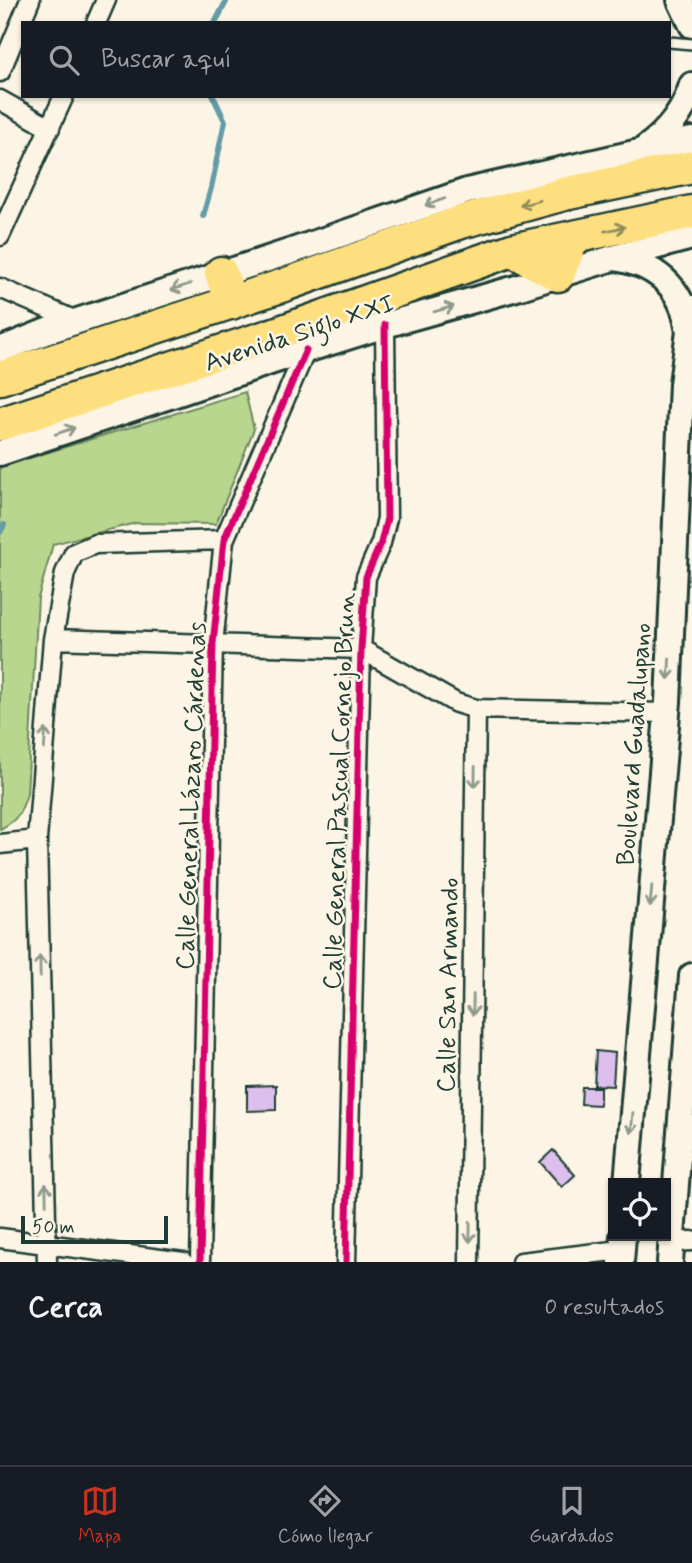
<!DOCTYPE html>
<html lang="es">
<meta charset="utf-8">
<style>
:root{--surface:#171b24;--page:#20242c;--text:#f1f3f6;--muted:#9ea1a6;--line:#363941;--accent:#c8321e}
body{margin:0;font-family:Mynerve,sans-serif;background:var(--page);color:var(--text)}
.controls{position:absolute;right:21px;bottom:21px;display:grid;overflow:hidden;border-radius:0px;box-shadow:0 2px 5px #0004}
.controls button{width:63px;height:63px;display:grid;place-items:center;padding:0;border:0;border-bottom:2px solid var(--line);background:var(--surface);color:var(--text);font:35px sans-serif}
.scale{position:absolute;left:21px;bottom:18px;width:147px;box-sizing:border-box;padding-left:7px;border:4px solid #1f3d34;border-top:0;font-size:19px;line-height:24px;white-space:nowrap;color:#1f3d34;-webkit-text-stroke:5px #fcf5e5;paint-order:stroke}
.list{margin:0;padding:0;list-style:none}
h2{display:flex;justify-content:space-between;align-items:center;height:91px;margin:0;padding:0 28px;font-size:30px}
h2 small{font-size:23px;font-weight:400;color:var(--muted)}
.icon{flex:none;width:38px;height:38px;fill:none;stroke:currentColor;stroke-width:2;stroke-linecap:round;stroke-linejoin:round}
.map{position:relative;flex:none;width:692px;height:1262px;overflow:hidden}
.search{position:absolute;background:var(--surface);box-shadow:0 2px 5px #0004;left:21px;right:21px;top:21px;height:77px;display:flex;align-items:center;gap:18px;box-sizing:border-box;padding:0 24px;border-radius:0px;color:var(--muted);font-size:26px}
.sheet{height:203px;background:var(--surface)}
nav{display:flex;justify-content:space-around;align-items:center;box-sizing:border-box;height:98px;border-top:2px solid var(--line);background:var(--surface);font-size:19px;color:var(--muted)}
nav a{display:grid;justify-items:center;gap:4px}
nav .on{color:var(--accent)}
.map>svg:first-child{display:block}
</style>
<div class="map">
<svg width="692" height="1262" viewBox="0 0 692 1262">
<rect width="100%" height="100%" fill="#fcf5e5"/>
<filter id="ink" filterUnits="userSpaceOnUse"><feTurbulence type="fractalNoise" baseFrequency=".0143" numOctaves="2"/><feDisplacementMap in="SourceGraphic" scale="14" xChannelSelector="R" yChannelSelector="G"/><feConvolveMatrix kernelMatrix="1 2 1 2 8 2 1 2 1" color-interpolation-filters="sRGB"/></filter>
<g filter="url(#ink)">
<path fill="#b8d68e" stroke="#6c8a61" stroke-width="2" d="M 245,392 L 254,429 L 216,524 L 136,523 L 53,544 L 38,598 L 27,794 C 21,813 18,820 0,829 L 0,467 Z"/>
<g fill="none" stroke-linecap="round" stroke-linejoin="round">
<path stroke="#649ba7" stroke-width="6" d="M 215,23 L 227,0
M 203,216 L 211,188 L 225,121 L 213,96
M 0,532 L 4,525"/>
</g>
<path fill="#dcbfec" stroke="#1f3d34" stroke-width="2" d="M 596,1051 L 615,1053 L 613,1086 L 594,1085 Z
M 276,1085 L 276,1110 L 247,1111 L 247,1086 Z
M 582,1087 L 600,1087 L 600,1105 L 581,1104 Z
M 553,1150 L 575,1175 L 562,1187 L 540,1162 Z"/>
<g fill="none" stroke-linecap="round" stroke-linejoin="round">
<g stroke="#1f3d34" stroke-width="14">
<path id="lane" d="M 669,42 L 692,44"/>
</g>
<g stroke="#1f3d34" stroke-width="23">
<path id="street" d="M 96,23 L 106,0
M 0,72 L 30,0
M 0,100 L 50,128
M 0,236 L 64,96
M 0,288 L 76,321
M 53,639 L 361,649 L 456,703 L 476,709 L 667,713
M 0,844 L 37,840
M 0,1238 L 183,1262
M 671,1242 L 692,1241
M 47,1262 L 37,840 L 53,639 L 65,573 L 74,553 L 95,544 L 224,540
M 200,1262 L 213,644 L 224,540 L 306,350
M 346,1262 L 361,649 L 366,577 L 381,543 L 387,518 L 385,325
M 469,1262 L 476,709
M 521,1262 L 621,1250"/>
</g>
<g stroke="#1f3d34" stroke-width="30">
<path id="secondary" d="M 680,0 L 692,25
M 646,148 C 668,132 684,112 692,85
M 614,258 C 654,264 682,286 688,327
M 0,350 L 50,330 L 292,251 L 467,191 L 692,140
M 0,453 L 306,350 L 385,325 L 520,287 L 613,258 L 692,237
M 627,1183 L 668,702 L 682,384 L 692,308
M 621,1262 L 623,1236
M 670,1262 L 692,976"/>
</g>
<g stroke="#1f3d34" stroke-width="37">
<path id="highway" d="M 512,250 L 558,275 L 573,237
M 221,273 L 231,303
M 0,378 L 284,285 L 461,222 L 564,194 L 692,167
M 0,424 L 269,336 L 512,250 L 692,212"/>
</g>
<use href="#lane" stroke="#fcf5e5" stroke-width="9"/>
<use href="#street" stroke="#fcf5e5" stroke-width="18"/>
<use href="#secondary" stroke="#fcf5e5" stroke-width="24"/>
<use href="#highway" stroke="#fedf80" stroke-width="32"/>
<g stroke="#fcf5e5" stroke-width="11">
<path id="cycleway" d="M 200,1262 L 213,644 L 224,540 L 306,350
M 346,1262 L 361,649 L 366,577 L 381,543 L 387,518 L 385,325"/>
</g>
<use href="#cycleway" stroke="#d6006c" stroke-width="7"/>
</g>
<defs><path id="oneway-shaft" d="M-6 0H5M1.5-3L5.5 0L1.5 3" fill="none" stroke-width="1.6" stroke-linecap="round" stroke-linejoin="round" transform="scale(1.75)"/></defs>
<g stroke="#8e998c">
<use href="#oneway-shaft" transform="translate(435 202) rotate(161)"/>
<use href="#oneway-shaft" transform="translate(181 287) rotate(162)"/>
<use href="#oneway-shaft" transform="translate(444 309) rotate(-16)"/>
<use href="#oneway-shaft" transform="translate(65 431) rotate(-19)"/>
<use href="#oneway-shaft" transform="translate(669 669) rotate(93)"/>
<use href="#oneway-shaft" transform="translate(45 739) rotate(-86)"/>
<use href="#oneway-shaft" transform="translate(475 777) rotate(91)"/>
<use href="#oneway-shaft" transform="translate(651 896) rotate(95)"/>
<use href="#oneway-shaft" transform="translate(40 966) rotate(-91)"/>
<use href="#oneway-shaft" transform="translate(473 1005) rotate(91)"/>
<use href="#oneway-shaft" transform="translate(632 1123) rotate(95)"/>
<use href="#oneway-shaft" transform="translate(46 1194) rotate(-91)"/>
<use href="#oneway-shaft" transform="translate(470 1232) rotate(91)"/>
</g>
<g stroke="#8e8e5a">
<use href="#oneway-shaft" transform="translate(530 203) rotate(165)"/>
<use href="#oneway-shaft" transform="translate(615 229) rotate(-12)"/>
</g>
</g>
<g text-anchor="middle" stroke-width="5" stroke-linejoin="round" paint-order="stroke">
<g font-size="26" fill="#1f3d34" stroke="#fcf5e5">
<text transform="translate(299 332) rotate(-18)" y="9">Avenida Siglo XXI</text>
<text transform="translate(633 744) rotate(-86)" y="9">Boulevard Guadalupano</text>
<text transform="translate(338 791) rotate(-88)" y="9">Calle General Pascual Cornejo Brun</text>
<text transform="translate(190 796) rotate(-88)" y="9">Calle General Lázaro Cárdenas</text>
<text transform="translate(447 985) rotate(-89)" y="9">Calle San Armando</text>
</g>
</g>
</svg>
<div class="controls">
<button><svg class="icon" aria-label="locate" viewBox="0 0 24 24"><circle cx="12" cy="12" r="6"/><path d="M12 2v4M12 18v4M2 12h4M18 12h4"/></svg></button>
</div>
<div class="scale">50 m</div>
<div class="search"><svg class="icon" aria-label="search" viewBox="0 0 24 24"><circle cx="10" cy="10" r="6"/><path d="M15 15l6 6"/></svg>Buscar aquí</div>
</div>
<section class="sheet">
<h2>Cerca<small>0 resultados</small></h2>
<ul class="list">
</ul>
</section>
<nav>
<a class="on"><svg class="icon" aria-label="map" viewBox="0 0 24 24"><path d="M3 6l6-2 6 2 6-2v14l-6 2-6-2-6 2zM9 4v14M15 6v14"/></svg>Mapa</a>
<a><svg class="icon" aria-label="directions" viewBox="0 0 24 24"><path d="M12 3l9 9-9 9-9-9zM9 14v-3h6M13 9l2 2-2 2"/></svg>Cómo llegar</a>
<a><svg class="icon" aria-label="saved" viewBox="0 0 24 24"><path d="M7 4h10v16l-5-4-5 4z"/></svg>Guardados</a>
</nav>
